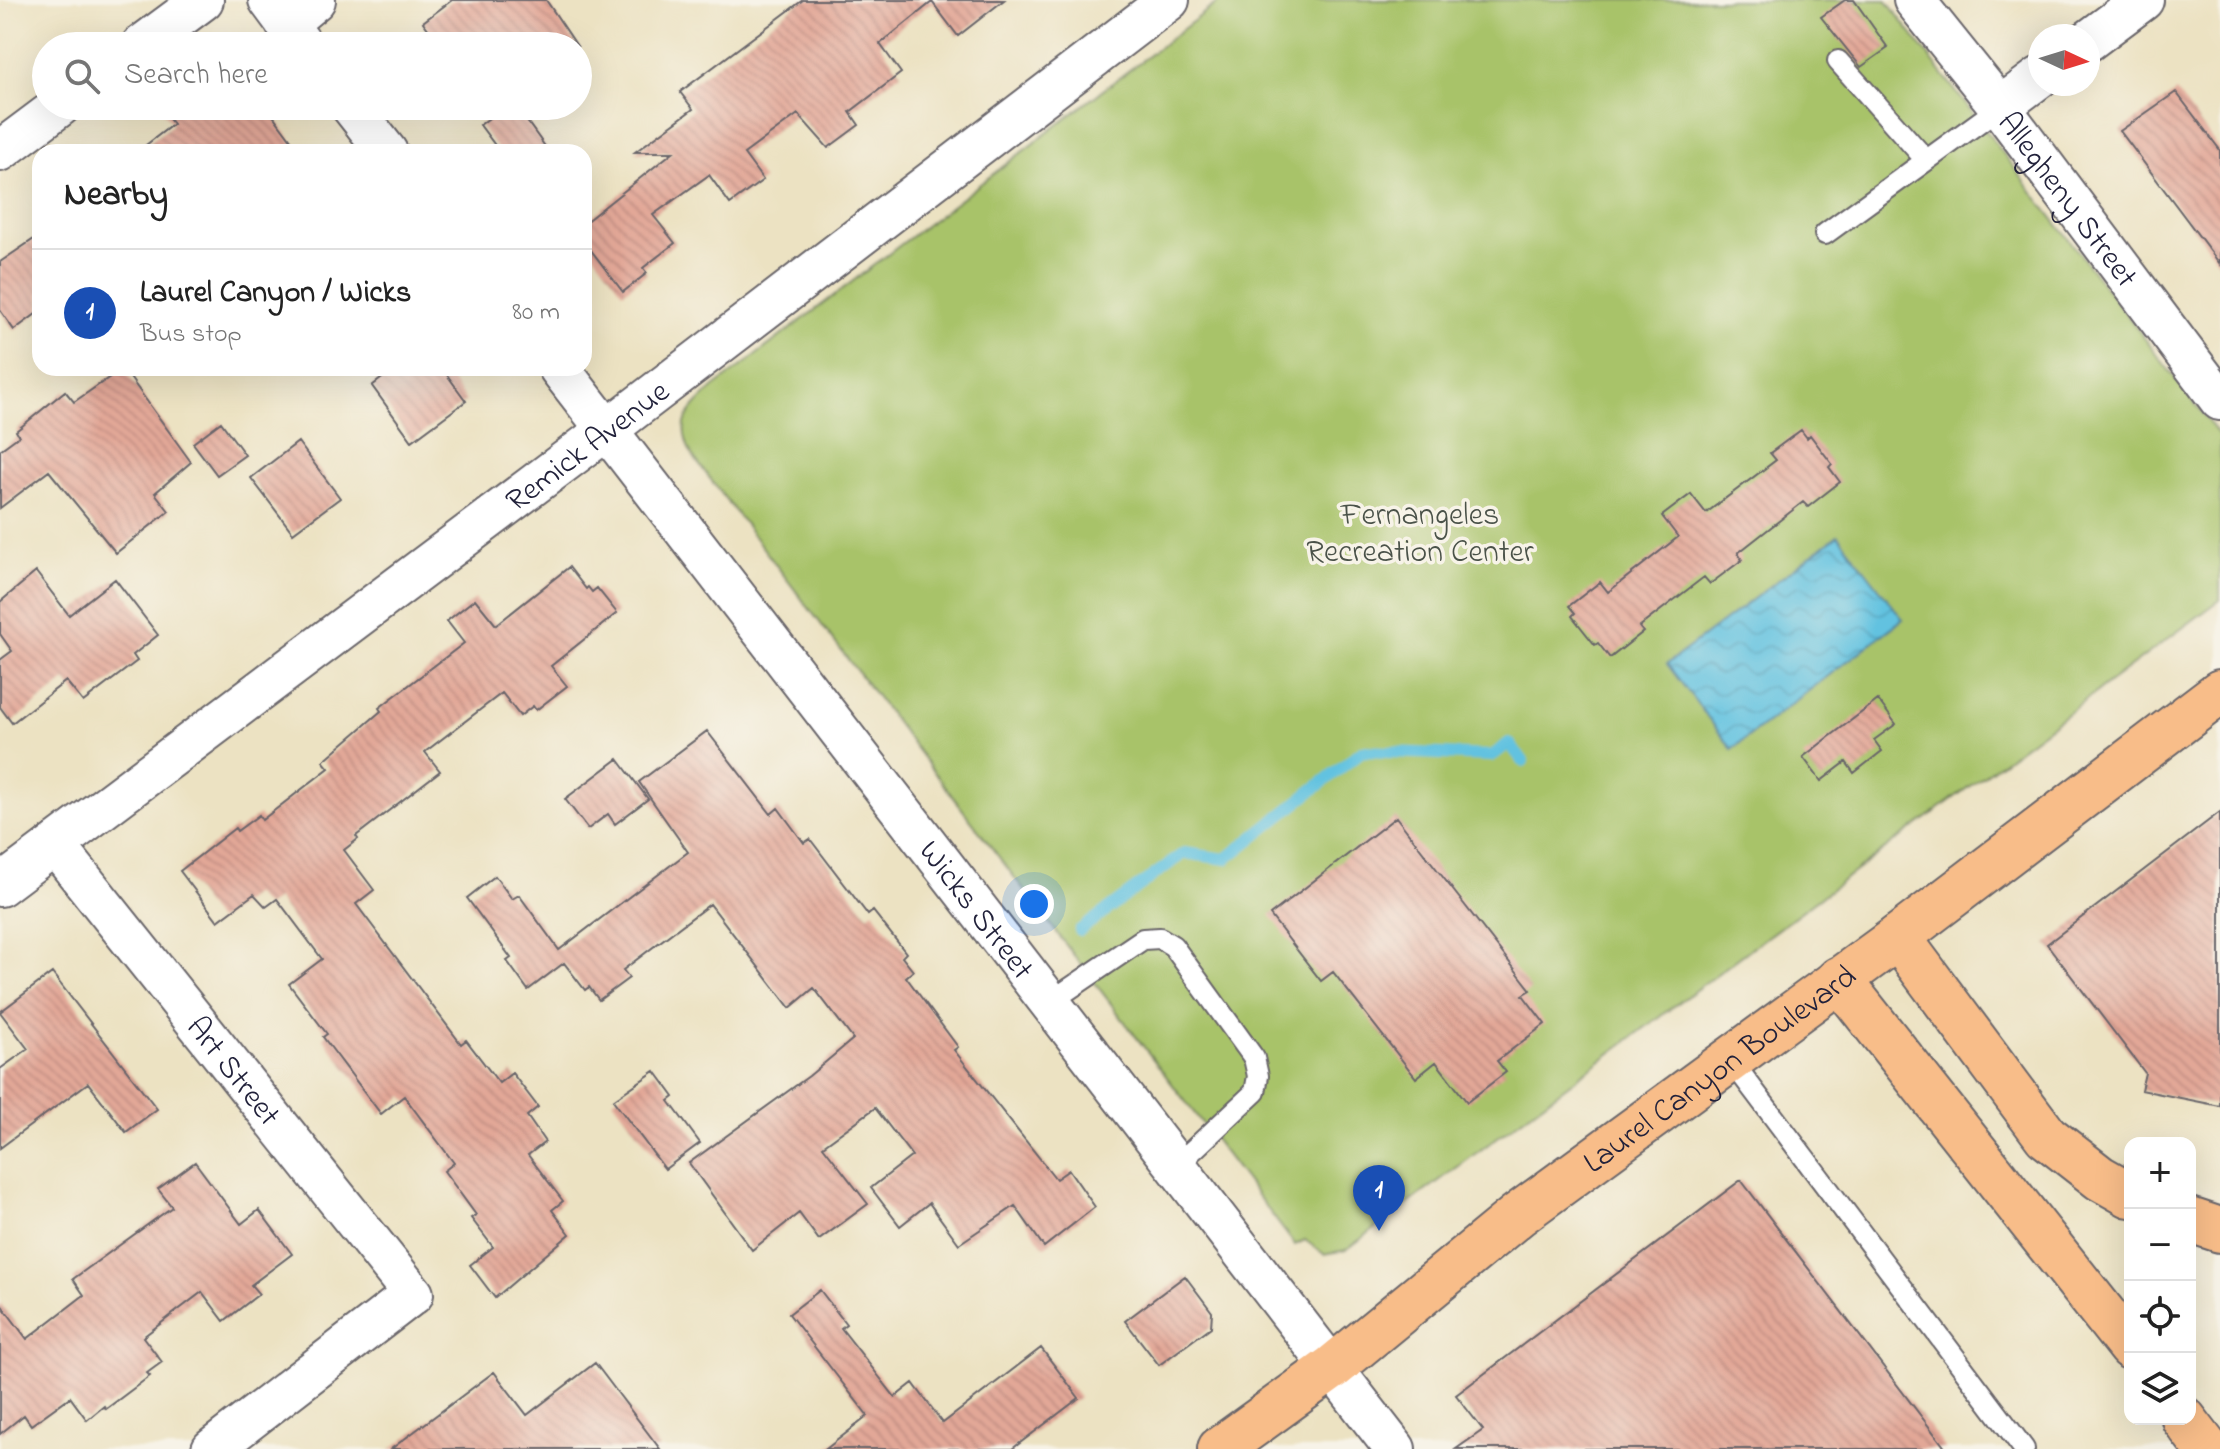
<!DOCTYPE html>
<meta charset="utf-8">
<style>
:root{--surface:#fff;--page:#f6f6f6;--text:#222;--muted:#767676;--line:#e0e0e0;--accent:#0b8043}
body{margin:0;font-family:"Indie Flower",sans-serif;background:var(--page);color:var(--text)}
.controls{position:absolute;right:24px;bottom:24px;display:grid;overflow:hidden;border-radius:16px;box-shadow:0 8px 32px #0002}
.controls button{width:72px;height:72px;display:grid;place-items:center;padding:0;border:0;border-bottom:2px solid var(--line);background:var(--surface);color:var(--text);font:40px sans-serif}
.compass{position:absolute;left:2028px;top:24px;width:72px;height:72px;border-radius:50%;background:var(--surface);box-shadow:0 8px 32px #0002;rotate:94deg}
.you{position:absolute;left:1034px;top:904px;width:28px;height:28px;margin:-20px;border:6px solid #fff;border-radius:50%;background:#1a73e8;box-shadow:0 0 0 12px #1a73e833}
.badge{display:grid;place-items:center;width:52px;height:52px;border-radius:50%;background:var(--accent);color:#fff;font-size:26px;font-weight:700}
.pin{position:absolute;translate:-50% -66px;filter:drop-shadow(0 2px 4px #0008)}
.pin::after{content:'';position:absolute;top:42px;width:28px;height:24px;background:inherit;clip-path:polygon(0 0,100% 0,50% 100%)}
.list{margin:0;padding:0;list-style:none}
h2{display:flex;justify-content:space-between;align-items:center;height:104px;margin:0;padding:0 32px;font-size:34px}
h2 small{font-size:26px;font-weight:400;color:var(--muted)}
.list li{display:grid;grid-template-columns:52px 1fr auto;gap:24px;align-items:center;box-sizing:border-box;height:128px;padding:0 32px;border-top:2px solid var(--line)}
.list b{display:block;font-size:30px;white-space:nowrap}
.list p{margin:0;font-size:26px;white-space:nowrap;color:var(--muted)}
.list em{font-size:26px;font-style:normal;color:var(--muted)}
.icon{flex:none;width:44px;height:44px;fill:none;stroke:currentColor;stroke-width:2;stroke-linecap:round;stroke-linejoin:round}
.map{position:relative;flex:none;width:2220px;height:1449px;overflow:hidden}
.search{position:absolute;background:var(--surface);box-shadow:0 8px 32px #0002;left:32px;top:32px;width:560px;height:88px;display:flex;align-items:center;gap:20px;box-sizing:border-box;padding:0 28px;border-radius:44px;color:var(--muted);font-size:30px}
.panel{position:absolute;background:var(--surface);box-shadow:0 8px 32px #0002;left:32px;top:144px;width:560px;height:232px;border-radius:24px}
.map>svg:first-child{display:block}
</style>
<div class="map">
<svg width="2220" height="1449" viewBox="0 0 2220 1449">
<defs>
<pattern id="water-waves" width="16" height="10" patternUnits="userSpaceOnUse" patternTransform="scale(2)"><rect width="16" height="10" fill="#62c2e0"/><path d="M0 5q4-4 8 0t8 0" fill="none" stroke="#55a6c1"/></pattern>
<pattern id="building-back-hatch" width="6" height="6" patternUnits="userSpaceOnUse" patternTransform="scale(2)"><rect width="6" height="6" fill="#e2a797"/><path d="M-1 5l2 2M0 0l6 6M5-1l2 2" fill="none" stroke="#c28f83"/></pattern>
</defs>
<rect width="100%" height="100%" fill="#f7f3e8"/>
<filter id="ink" filterUnits="userSpaceOnUse"><feTurbulence type="fractalNoise" baseFrequency=".0125" numOctaves="2"/><feDisplacementMap in="SourceGraphic" scale="16" xChannelSelector="R" yChannelSelector="G"/><feConvolveMatrix kernelMatrix="1 2 1 2 8 2 1 2 1" color-interpolation-filters="sRGB"/></filter>
<filter id="wash" filterUnits="userSpaceOnUse"><feTurbulence type="fractalNoise" baseFrequency=".006" numOctaves="4" result="noise"/><feDisplacementMap in="SourceGraphic" scale="32" xChannelSelector="R" yChannelSelector="G"/><feGaussianBlur stdDeviation="1.8" result="paint"/><feColorMatrix in="noise" values="0 0 0 0 0 0 0 0 0 0 0 0 0 0 0 0 0 1.4 0 .05"/><feComposite in="paint" operator="in"/></filter>
<g filter="url(#wash)">
<rect width="100%" height="100%" fill="#ece2c2"/>
<path fill="#a8c369" stroke="#657252" stroke-width="2" d="M 1221,0 L 1886,0 L 2220,437 L 2220,600 L 1346,1250 L 1324,1254 L 1305,1240 L 1295,1245 L 692,455 C 675,422 688,412 713,388 Z"/>
<path fill="url(#water-waves)" stroke="#42728e" stroke-width="2" d="M 1838,535 L 1903,619 L 1732,749 L 1667,664 Z"/>
<g fill="none" stroke-linecap="round" stroke-linejoin="round">
<path stroke="#62c2e0" stroke-width="12" d="M 1080,930 L 1184,853 L 1226,859 L 1362,751 L 1492,756 L 1509,743 L 1523,761"/>
</g>
<g id="blocks">
<path fill="url(#building-back-hatch)" d="M 452,0 L 546,0 L 577,46 L 441,46 L 423,22 Z
M 803,0 L 1004,0 L 958,36 L 932,2 L 880,44 L 901,73 L 850,112 L 859,125 L 828,148 L 798,114 L 744,154 L 763,180 L 730,204 L 709,175 L 653,215 L 675,243 L 643,268 L 647,273 L 623,292 L 584,241 L 584,223 L 673,152 L 635,152 L 693,109 L 680,92 Z
M 1845,0 L 1854,0 L 1888,48 L 1861,67 L 1821,17 Z
M 2176,92 L 2220,150 L 2220,264 L 2120,131 Z
M 159,106 L 266,106 L 300,152 L 137,152 L 173,124 Z
M 505,106 L 516,106 L 549,152 L 500,152 L 480,125 Z
M 40,235 L 40,311 L 14,330 L 0,310 L 0,262 Z
M 123,368 L 191,462 L 155,493 L 169,511 L 116,553 L 49,471 L 0,508 L 0,450 L 19,436 L 16,431 L 65,391 L 74,402 Z
M 395,368 L 442,368 L 466,401 L 412,441 L 372,386 Z
M 221,422 L 245,455 L 217,475 L 193,443 Z
M 1801,430 L 1807,438 L 1810,435 L 1832,464 L 1829,467 L 1840,482 L 1808,507 L 1803,502 L 1738,553 L 1742,560 L 1710,584 L 1704,577 L 1639,627 L 1643,632 L 1610,658 L 1598,643 L 1595,645 L 1572,616 L 1575,613 L 1569,606 L 1600,582 L 1608,592 L 1678,537 L 1662,516 L 1691,494 L 1706,513 L 1776,460 L 1770,453 Z
M 298,442 L 340,498 L 293,533 L 251,478 Z
M 569,567 L 586,589 L 588,587 L 592,592 L 597,588 L 617,613 L 551,666 L 567,686 L 536,710 L 533,706 L 520,716 L 502,693 L 425,752 L 440,771 L 356,836 L 358,839 L 344,850 L 374,890 L 356,904 L 461,1044 L 466,1040 L 499,1083 L 512,1073 L 538,1107 L 527,1116 L 545,1142 L 528,1155 L 563,1201 L 552,1210 L 570,1234 L 495,1298 L 470,1265 L 493,1247 L 471,1218 L 476,1215 L 444,1171 L 454,1163 L 404,1096 L 381,1114 L 323,1037 L 327,1034 L 289,984 L 322,959 L 277,899 L 266,907 L 254,894 L 218,921 L 180,871 L 235,828 L 237,831 L 259,815 L 262,820 L 329,768 L 323,761 L 381,711 L 379,708 L 464,643 L 447,621 L 475,599 L 496,625 Z
M 36,572 L 69,615 L 115,579 L 158,635 L 133,655 L 137,661 L 83,702 L 66,681 L 12,723 L 0,707 L 0,660 L 12,651 L 0,634 L 0,602 Z
M 1878,700 L 1896,724 L 1874,740 L 1882,751 L 1854,773 L 1846,762 L 1821,781 L 1803,757 Z
M 707,731 L 771,814 L 778,808 L 804,843 L 810,839 L 868,915 L 873,911 L 906,953 L 902,957 L 913,971 L 906,977 L 958,1047 L 954,1050 L 1056,1179 L 1069,1170 L 1095,1207 L 1044,1247 L 1015,1206 L 959,1244 L 929,1203 L 900,1226 L 871,1188 L 912,1156 L 875,1108 L 823,1146 L 868,1204 L 819,1240 L 799,1213 L 752,1250 L 689,1163 L 809,1076 L 853,1039 L 814,988 L 790,1008 L 710,904 L 623,970 L 629,978 L 599,1000 L 589,987 L 585,990 L 564,963 L 528,990 L 507,961 L 511,958 L 467,898 L 495,876 L 512,899 L 519,895 L 559,950 L 688,852 L 639,782 Z
M 618,759 L 648,799 L 615,824 L 608,814 L 588,829 L 565,799 Z
M 2220,812 L 2220,1106 L 2141,1090 L 2145,1073 L 2047,944 Z
M 1396,817 L 1531,990 L 1523,995 L 1545,1024 L 1497,1061 L 1506,1072 L 1467,1102 L 1436,1062 L 1416,1078 L 1333,972 L 1321,981 L 1270,915 Z
M 52,973 L 157,1109 L 126,1132 L 88,1083 L 0,1148 L 0,1069 L 28,1049 L 0,1012 Z
M 655,1071 L 674,1097 L 669,1101 L 700,1143 L 665,1169 L 613,1100 Z
M 195,1162 L 241,1224 L 259,1210 L 292,1254 L 251,1285 L 259,1294 L 224,1321 L 202,1292 L 143,1337 L 162,1362 L 147,1373 L 150,1376 L 106,1409 L 104,1406 L 87,1420 L 70,1397 L 31,1425 L 24,1415 L 0,1434 L 0,1303 L 27,1339 L 84,1295 L 73,1279 L 172,1207 L 158,1189 Z
M 1741,1180 L 1946,1449 L 1456,1449 L 1483,1430 L 1456,1395 Z
M 1185,1276 L 1212,1312 L 1211,1327 L 1159,1365 L 1125,1321 Z
M 820,1290 L 846,1324 L 841,1328 L 895,1397 L 913,1383 L 943,1423 L 1041,1348 L 1079,1398 L 1012,1449 L 826,1449 L 868,1416 L 789,1314 Z
M 595,1363 L 660,1449 L 391,1449 L 494,1372 L 527,1415 Z"/>
</g>
</g>
<g filter="url(#ink)">
<use href="#blocks" fill-opacity="0" stroke="#69656a" stroke-width="2"/>
<g fill="none" stroke-linecap="round" stroke-linejoin="round">
<g stroke="#69656a" stroke-width="24">
<path id="service" d="M 1838,61 L 1926,160
M 1825,234 L 2000,107
M 1050,1002 L 1143,939 L 1160,938 L 1173,946 L 1254,1058 L 1258,1076 L 1255,1092 L 1177,1165
M 1730,1059 L 2024,1449"/>
</g>
<g stroke="#69656a" stroke-width="44">
<g id="minor">
<path d="M 269,0 L 303,46"/>
<path id="s1" d="M 1914,0 L 2000,107 L 2220,400"/>
<path d="M 286,24 L 315,0"/>
<path d="M 2088,41 L 2143,0"/>
<path d="M 141,46 L 203,0"/>
<path d="M 351,106 L 387,152"/>
<path d="M 2000,107 L 2040,77"/>
<path d="M 0,151 L 60,106"/>
<path id="s2" d="M 559,368 L 1395,1449"/>
<path id="s3" d="M 55,845 L 413,1294 L 212,1449"/>
<path id="s4" d="M 0,886 L 608,429 L 1169,0"/>
</g>
</g>
<g stroke="#69656a" stroke-width="48">
<g id="primary">
<path id="s5" d="M 1220,1449 L 1333,1367 L 1518,1215 L 1898,937 L 2220,692"/>
</g>
</g>
<g stroke="#69656a" stroke-width="48">
<path id="motorway" d="M 1898,937 L 2046,1136 L 2100,1178 L 2130,1195
M 1839,979 L 2130,1347
M 2190,1220 L 2220,1230
M 2184,1419 L 2207,1449"/>
</g>
<use href="#service" stroke="#fff" stroke-width="20"/>
<use href="#minor" stroke="#fff" stroke-width="40"/>
<use href="#primary" stroke="#f8bd89" stroke-width="44"/>
<use href="#motorway" stroke="#f8bd89" stroke-width="44"/>
</g>
</g>
<g text-anchor="middle" stroke-width="7" stroke-linejoin="round" paint-order="stroke">
<g font-size="32" fill="#22223b" stroke="#f7f3e8">
<text dy="11" stroke="none"><textPath href="#s1" startOffset="252">Allegheny Street</textPath></text>
<text dy="11" stroke="none"><textPath href="#s4" startOffset="734">Remick Avenue</textPath></text>
<text dy="11" stroke="none"><textPath href="#s2" startOffset="684">Wicks Street</textPath></text>
<text dy="11" stroke="none"><textPath href="#s5" startOffset="628">Laurel Canyon Boulevard</textPath></text>
<text dy="11" stroke="none"><textPath href="#s3" startOffset="288">Art Street</textPath></text>
</g>
<g font-size="32" fill="#4a5249" stroke="#f7f3e8">
<text x="1420" y="524">Fernangeles<tspan x="1420" dy="37">Recreation Center</tspan></text>
</g>
</g>
</svg>
<div class="controls">
<button>+</button>
<button>−</button>
<button><svg class="icon" aria-label="locate" viewBox="0 0 24 24"><circle cx="12" cy="12" r="6"/><path d="M12 2v4M12 18v4M2 12h4M18 12h4"/></svg></button>
<button><svg class="icon" aria-label="layers" viewBox="0 0 24 24"><path d="M12 4l9 5-9 5-9-5zM3 14l9 5 9-5"/></svg></button>
</div>
<svg class="compass" viewBox="-18 -18 36 36"><path d="M0-13l5 13h-10z" fill="#e53935"/><path d="M0 13l5-13h-10z" fill="#767676"/></svg>
<div class="you"></div>
<div class="pin badge" style="left:1379px;top:1231px;background:#1a4fb4">1</div>
<div class="search"><svg class="icon" aria-label="search" viewBox="0 0 24 24"><circle cx="10" cy="10" r="6"/><path d="M15 15l6 6"/></svg>Search here</div>
<section class="panel">
<h2>Nearby<small></small></h2>
<ul class="list">
<li><span class="badge" style="background:#1a4fb4">1</span><div><b>Laurel Canyon / Wicks</b><p>Bus stop</p></div><em>80 m</em></li>
</ul>
</section>
</div>
